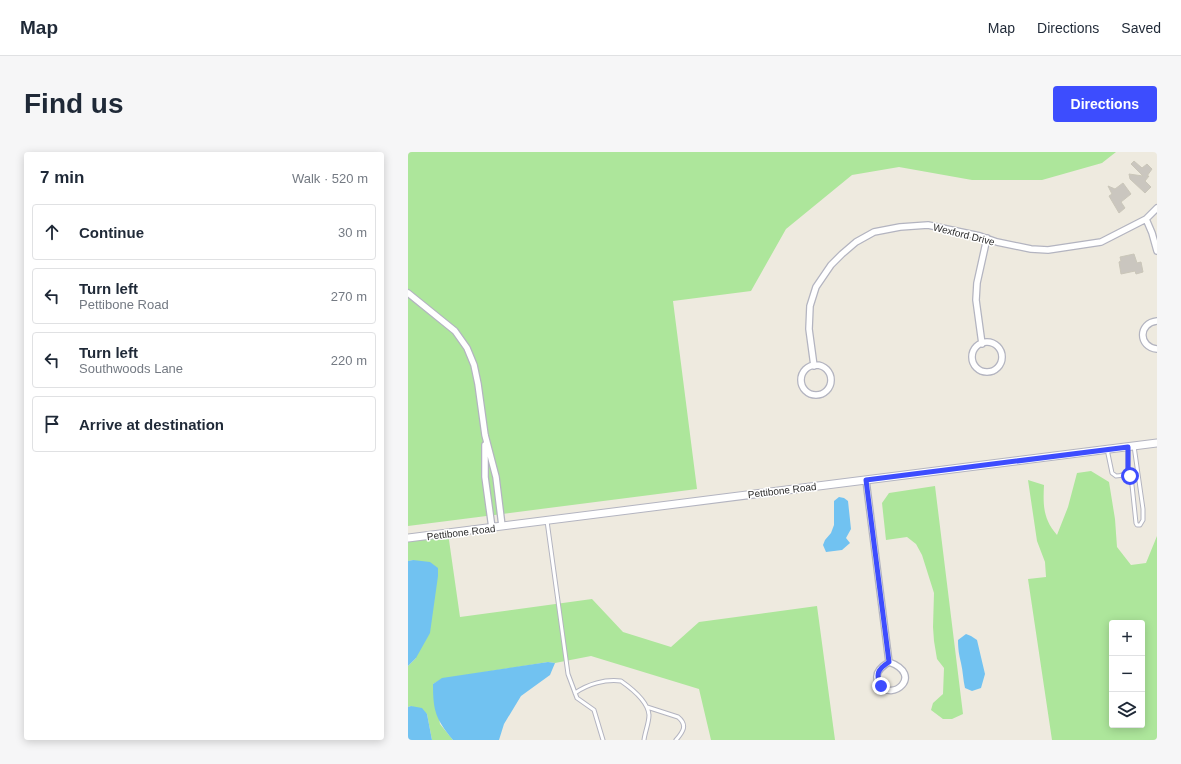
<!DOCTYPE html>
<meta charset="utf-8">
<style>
:root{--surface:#fff;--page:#f6f6f7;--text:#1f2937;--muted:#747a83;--line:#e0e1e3;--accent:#3d4dfe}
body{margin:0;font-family:Arial,sans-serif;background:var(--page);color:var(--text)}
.controls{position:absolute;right:12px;bottom:12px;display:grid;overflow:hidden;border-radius:4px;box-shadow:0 2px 10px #0003}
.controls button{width:36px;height:36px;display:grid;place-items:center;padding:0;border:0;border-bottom:1px solid var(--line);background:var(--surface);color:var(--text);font:20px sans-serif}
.stop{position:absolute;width:12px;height:12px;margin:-9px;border:3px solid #3d4dfe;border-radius:50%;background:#fff}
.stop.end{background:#3d4dfe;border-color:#fff;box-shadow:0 1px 4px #0008}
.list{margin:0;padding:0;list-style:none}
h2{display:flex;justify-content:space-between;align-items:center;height:52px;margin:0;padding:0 16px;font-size:17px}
h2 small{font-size:13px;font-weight:400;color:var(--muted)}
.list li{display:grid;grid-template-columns:26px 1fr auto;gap:12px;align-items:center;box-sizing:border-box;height:56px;margin:0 8px 8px;padding:0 8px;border:1px solid var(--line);border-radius:4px}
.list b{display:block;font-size:15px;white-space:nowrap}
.list p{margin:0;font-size:13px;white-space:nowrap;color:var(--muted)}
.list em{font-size:13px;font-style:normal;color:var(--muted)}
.icon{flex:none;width:22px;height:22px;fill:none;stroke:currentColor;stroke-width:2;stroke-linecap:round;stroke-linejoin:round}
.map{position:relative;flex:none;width:749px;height:588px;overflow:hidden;border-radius:4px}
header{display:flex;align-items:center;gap:24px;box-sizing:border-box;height:56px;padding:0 20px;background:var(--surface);border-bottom:1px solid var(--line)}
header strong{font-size:19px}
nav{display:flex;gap:22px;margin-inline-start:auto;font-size:14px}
.intro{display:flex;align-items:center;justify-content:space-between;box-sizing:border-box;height:96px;padding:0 24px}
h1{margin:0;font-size:28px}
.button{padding:10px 18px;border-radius:4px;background:var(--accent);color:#fff;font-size:14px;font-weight:700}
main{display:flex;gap:24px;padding:0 24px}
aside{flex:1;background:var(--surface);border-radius:4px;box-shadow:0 2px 10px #0003}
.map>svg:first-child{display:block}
</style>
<header>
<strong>Map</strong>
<nav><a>Map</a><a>Directions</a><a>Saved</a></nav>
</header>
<div class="intro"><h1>Find us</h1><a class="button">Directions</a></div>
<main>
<aside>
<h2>7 min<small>Walk · 520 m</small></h2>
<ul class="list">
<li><svg class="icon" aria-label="ahead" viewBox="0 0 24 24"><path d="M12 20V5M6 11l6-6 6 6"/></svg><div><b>Continue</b></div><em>30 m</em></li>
<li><svg class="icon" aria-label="left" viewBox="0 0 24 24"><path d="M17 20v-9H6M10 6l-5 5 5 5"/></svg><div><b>Turn left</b><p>Pettibone Road</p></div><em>270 m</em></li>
<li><svg class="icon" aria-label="left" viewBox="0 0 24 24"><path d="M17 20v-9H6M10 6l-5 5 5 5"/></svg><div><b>Turn left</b><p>Southwoods Lane</p></div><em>220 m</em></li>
<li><svg class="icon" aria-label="arrive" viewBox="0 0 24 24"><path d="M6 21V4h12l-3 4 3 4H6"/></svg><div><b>Arrive at destination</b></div></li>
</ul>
</aside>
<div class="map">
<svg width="749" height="588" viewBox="0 0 749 588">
<rect width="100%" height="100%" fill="#eeeadf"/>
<path fill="#ade69b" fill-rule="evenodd" d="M 0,0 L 708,0 L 694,11 L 634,28 L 564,28 L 491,15 L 444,23 L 378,77 L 343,139 L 265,149 L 289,337 L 0,374 Z
M 683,319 L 701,330 L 707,367 L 709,395 L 723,413 L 738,411 L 749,384 L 749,588 L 644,588 L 620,427 L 638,425 L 637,410 L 629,389 L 620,328 L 636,333 C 635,353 635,367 649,383 L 660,355 L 669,321 ZM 704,471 L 734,471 L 734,573 L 704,573 Z
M 527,334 L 555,562 L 544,567 L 535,567 L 523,558 L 525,551 L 535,542 L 536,516 L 529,507 L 526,489 L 525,475 L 526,441 L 514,403 L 508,392 L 499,385 L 478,388 L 474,351 L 481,341 Z
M 40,381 L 52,465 L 184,447 L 215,480 L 263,495 L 291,470 L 409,454 L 427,588 L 303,588 L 291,537 L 183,504 L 147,511 L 140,510 L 34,527 L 25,532 L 32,572 L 45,588 L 24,588 L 19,562 L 3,554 L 0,555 L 0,514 L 8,506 L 5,408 L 0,409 L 0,386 Z"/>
<path fill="#71c2f1" d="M 431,345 L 436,346 L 440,349 L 443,377 L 438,386 L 442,391 L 434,398 L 418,400 L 415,393 L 417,388 L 423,381 L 426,373 L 426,349 Z
M 5,408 L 22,410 L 30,416 L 30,424 L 22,481 L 8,506 L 0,514 L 0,409 Z
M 558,482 L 563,484 L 569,488 L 577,522 L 573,536 L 564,539 L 557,536 C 555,528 555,519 553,511 C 551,503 550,497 550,488 Z
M 140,510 L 147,511 L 142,523 L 113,544 L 96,572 L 91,588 L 45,588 C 28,567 25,560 25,532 L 34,526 Z
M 3,554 L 14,556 L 19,562 L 24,588 L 0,588 L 0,555 Z"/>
<path fill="#cac6bf" stroke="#cac6b9" d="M 726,9 L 734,16 L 739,12 L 744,17 L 739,24 L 741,24 L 737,29 L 743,35 L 737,41 L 722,27 L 721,22 L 735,24 L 723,12 Z
M 715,31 L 723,42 L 713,50 L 717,56 L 711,61 L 701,44 L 704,42 L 700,34 L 707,37 Z
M 726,102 L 729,111 L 733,110 L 735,120 L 728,122 L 727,119 L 713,122 L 711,110 L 713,109 L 712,105 Z"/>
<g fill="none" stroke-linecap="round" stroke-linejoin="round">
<g stroke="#b3b4c0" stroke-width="5">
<path id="service" d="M 699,297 L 704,321 L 708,324 C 713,324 717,323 720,318 L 720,296
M 720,318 L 724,333 L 728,371 L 729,373 L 732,373 L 735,368 L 735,357 L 726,294
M 139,369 L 160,522 L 169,546 L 186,558 L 195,588
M 167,541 C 180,532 197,527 213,529 C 223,536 240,549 241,563 C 241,571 237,580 236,588
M 239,555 L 270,565 C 280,573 275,580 268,588"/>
</g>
<g stroke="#b3b4c0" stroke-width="8">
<path id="minor" d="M 738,67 L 744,81 L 749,99
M 0,141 L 47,179 L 59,196 L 66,213 L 70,232 L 77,283 L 88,325 L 94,374
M 749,169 C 730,171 730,195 749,197
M564 205a15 15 0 1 1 30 0a15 15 0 1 1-30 0Z
M 574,192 L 568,148 L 569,131 L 579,86
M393 228a15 15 0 1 1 30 0a15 15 0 1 1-30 0Z
M 406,214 L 401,177 L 402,154 L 408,135 L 423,113 L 434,102 L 448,90 L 466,80 L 492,75 L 520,73 L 572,84 L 589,90 L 623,97 L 640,98 L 693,90 L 738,67 L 749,56
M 77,293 L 77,325 L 84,376
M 458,328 L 481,510 C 476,513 468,519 469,526 C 469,529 471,530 472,532 C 483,551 517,523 481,510"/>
</g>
<g stroke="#b3b4c0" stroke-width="9">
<path id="tertiary" d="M 0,386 L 749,291"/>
</g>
<use href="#service" stroke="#fff" stroke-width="3"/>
<use href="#minor" stroke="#fff" stroke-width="5.5"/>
<use href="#tertiary" stroke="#fff" stroke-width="7"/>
</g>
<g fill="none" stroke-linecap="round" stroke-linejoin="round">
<path stroke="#3d4dfe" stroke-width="5" d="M 473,534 C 467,522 470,517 481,510 L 458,328 L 720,295 L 720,318 L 722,324"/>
</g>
<g text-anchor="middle" stroke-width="3" stroke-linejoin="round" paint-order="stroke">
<g font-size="10" fill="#2d2d2d" stroke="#fff">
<text transform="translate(556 82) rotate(14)" y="4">Wexford Drive</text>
<text transform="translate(374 338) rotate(-7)" y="4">Pettibone Road</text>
<text transform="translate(53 380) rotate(-7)" y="4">Pettibone Road</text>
</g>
</g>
</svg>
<div class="controls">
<button>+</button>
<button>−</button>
<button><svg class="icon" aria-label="layers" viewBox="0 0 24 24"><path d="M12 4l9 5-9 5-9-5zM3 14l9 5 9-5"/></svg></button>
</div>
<div class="stop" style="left:722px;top:324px"></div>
<div class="stop end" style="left:473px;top:534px"></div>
</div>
</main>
